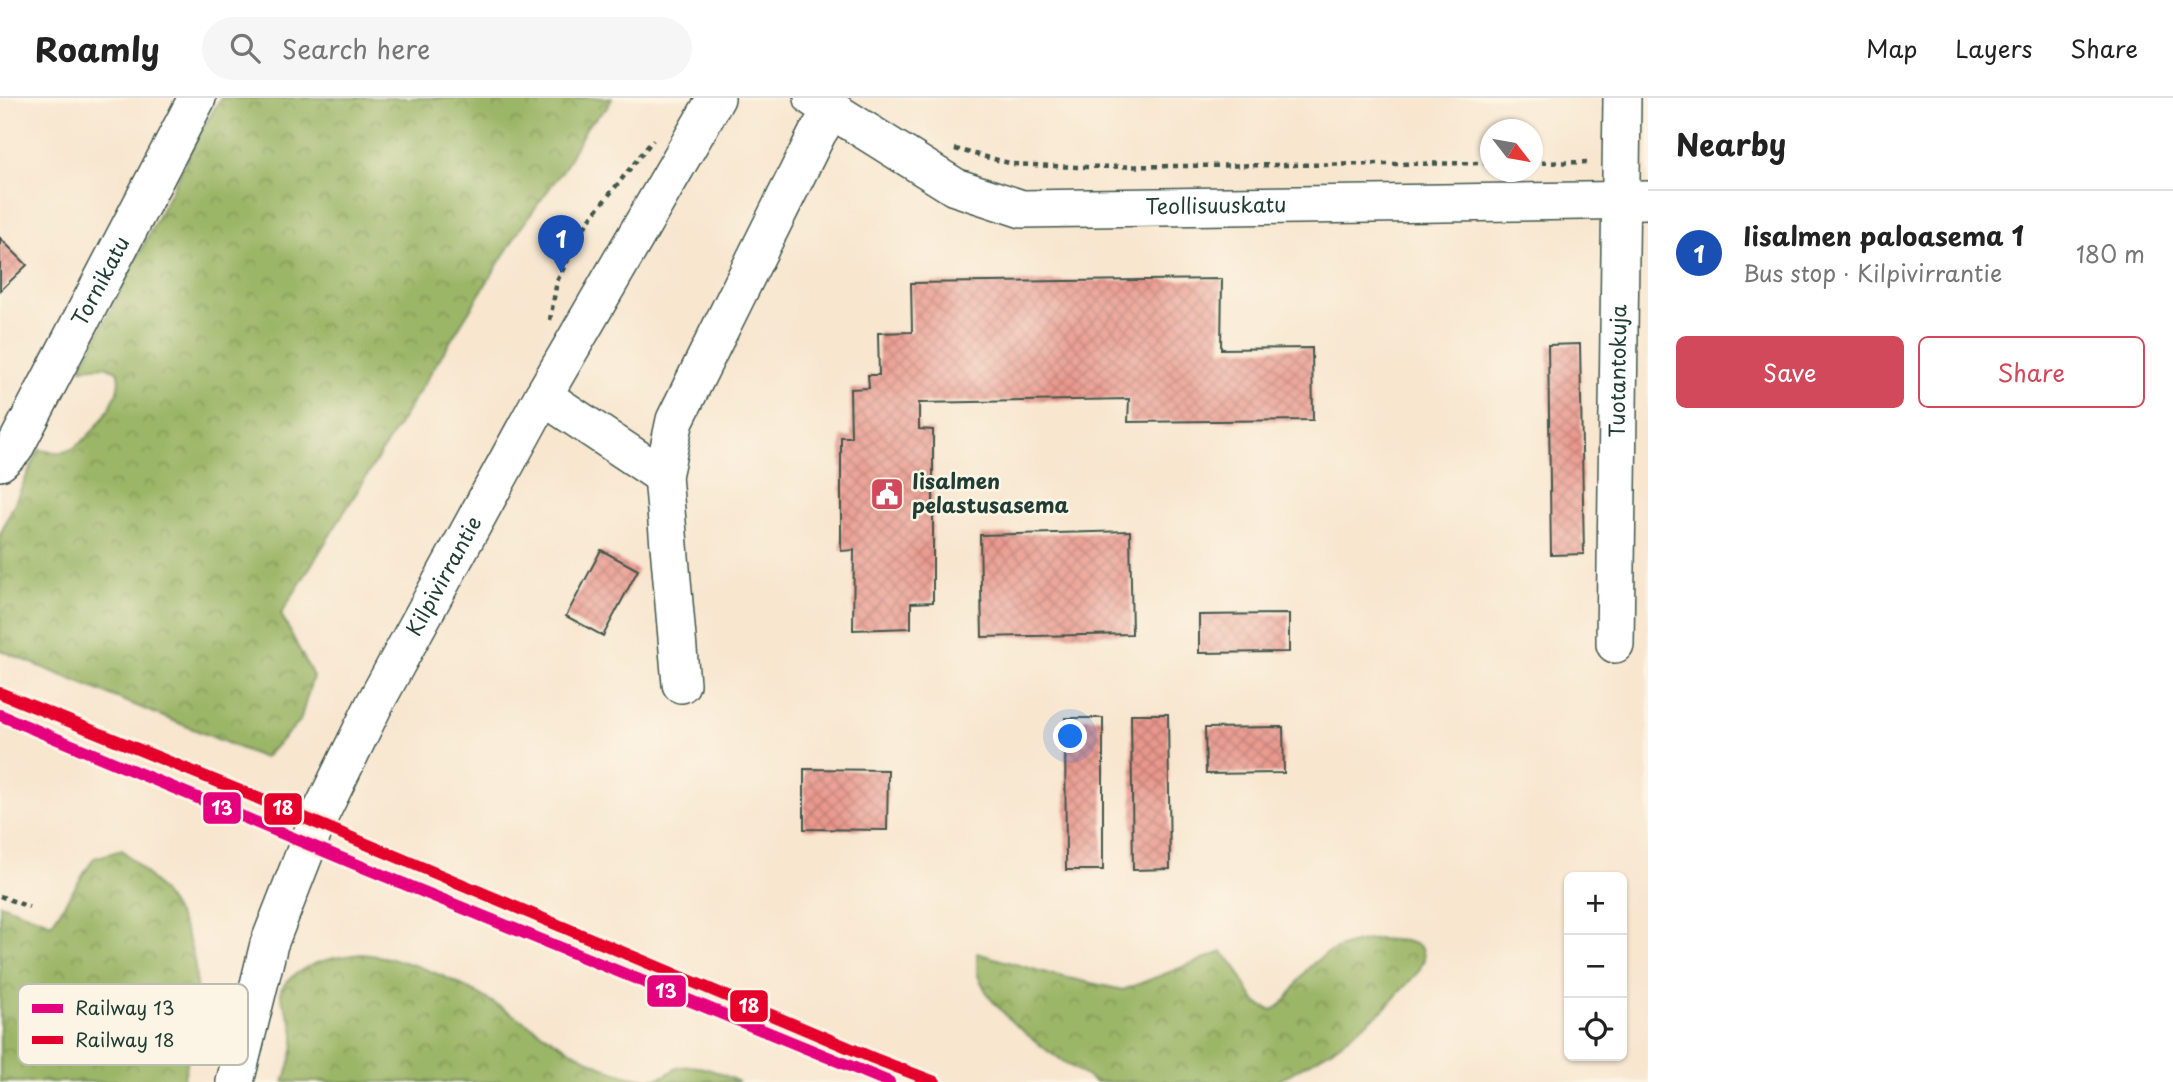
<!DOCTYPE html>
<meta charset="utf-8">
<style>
:root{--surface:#fff;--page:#f6f6f6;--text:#222;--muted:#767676;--line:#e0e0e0;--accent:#d1495b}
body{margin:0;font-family:"Playpen Sans",sans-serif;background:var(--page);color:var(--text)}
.controls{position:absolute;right:21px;bottom:21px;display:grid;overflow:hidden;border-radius:10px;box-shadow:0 2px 5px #0004}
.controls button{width:63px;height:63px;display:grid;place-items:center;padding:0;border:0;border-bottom:2px solid var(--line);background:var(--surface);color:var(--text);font:35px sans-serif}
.compass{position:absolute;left:1480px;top:21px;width:63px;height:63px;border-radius:50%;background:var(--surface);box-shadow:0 2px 5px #0004;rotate:121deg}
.you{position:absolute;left:1071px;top:639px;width:24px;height:24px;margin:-18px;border:5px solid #fff;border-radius:50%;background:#1a73e8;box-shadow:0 0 0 10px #1a73e833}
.badge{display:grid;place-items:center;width:46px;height:46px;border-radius:50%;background:var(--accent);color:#fff;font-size:23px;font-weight:700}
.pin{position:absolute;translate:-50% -58px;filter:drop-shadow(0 2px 4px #0008)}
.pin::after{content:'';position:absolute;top:37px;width:24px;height:21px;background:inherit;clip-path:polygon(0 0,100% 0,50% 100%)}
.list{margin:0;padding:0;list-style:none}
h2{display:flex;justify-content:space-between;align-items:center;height:91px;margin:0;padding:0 28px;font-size:30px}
h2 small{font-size:23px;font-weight:400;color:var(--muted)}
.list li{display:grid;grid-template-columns:46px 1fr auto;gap:21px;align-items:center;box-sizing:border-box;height:126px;padding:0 28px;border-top:2px solid var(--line)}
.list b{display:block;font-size:26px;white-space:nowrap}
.list p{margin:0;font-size:23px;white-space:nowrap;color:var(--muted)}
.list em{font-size:23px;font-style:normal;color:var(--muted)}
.actions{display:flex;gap:14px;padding:21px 28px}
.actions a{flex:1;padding:16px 0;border:2px solid var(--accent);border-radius:10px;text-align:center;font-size:24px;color:var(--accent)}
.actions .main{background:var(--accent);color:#fff}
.icon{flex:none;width:38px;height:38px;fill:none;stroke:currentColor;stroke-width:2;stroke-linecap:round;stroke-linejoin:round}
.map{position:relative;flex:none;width:1648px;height:984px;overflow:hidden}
header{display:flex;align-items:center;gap:42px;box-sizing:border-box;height:98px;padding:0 35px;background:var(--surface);border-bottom:2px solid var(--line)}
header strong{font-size:33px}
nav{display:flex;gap:38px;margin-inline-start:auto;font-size:24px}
.search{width:490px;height:63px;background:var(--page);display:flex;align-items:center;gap:18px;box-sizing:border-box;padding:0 24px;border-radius:38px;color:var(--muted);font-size:26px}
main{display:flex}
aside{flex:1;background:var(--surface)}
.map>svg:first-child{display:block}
</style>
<header>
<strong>Roamly</strong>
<div class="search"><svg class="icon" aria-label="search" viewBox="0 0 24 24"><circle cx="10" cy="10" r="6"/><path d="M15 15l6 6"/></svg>Search here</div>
<nav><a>Map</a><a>Layers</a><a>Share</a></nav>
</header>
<main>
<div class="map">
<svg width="1648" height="984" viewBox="0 0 1648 984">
<defs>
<pattern id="forest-crowns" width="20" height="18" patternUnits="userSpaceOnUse" patternTransform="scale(1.75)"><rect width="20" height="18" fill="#9cb667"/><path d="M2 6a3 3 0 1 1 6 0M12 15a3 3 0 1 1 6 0" fill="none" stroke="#7f9556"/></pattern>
<pattern id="building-cross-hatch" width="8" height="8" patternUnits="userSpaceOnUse" patternTransform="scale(1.75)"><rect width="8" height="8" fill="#ea988d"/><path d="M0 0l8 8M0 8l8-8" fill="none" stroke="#bd7d74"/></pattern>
</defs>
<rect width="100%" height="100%" fill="#fcf5e5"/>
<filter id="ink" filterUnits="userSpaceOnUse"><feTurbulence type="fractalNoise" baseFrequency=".0143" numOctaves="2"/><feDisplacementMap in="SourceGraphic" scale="14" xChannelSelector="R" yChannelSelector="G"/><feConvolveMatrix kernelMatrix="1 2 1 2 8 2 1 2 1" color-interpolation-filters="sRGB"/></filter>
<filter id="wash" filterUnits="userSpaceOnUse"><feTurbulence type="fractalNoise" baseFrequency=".00686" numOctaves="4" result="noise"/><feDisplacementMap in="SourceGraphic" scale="28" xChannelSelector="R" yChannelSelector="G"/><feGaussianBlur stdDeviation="1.57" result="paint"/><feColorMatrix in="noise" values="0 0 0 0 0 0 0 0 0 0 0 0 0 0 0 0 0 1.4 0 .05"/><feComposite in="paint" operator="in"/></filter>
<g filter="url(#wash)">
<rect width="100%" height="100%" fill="#f8e6cf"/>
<path fill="url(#forest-crowns)" stroke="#5e7a4e" stroke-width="2" d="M 221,0 L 612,0 L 608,9 L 587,28 L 565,69 L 520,131 L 281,516 L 313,578 L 300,623 L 264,660 L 0,552 L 0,437 L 39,351 C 49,354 57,356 67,353 C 88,346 128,295 117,273 L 105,268 L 81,270 L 204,28 Z
M 122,752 C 207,829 206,879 183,984 L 0,984 L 0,806 L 52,825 L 94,760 Z
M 1379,841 L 1405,843 L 1418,847 L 1423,852 L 1424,861 L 1419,873 L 1383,912 L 1331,952 L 1276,984 L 1095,984 L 1049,954 L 1013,925 L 989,899 L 977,876 L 977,855 L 1050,876 L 1123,892 L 1222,854 C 1227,859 1233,864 1237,871 C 1246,886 1251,907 1271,912 C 1288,907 1294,888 1304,875 C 1324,851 1350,844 1379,841 Z
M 361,856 C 429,862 485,899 541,934 C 567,950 593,967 622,976 C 635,980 651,984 664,978 C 669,976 672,972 677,970 C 697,964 721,975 739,984 L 284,984 C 290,965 299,943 291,923 C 287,911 280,904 281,891 C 299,865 332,859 361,856 Z"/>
<g id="blocks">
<path fill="url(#building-cross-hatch)" d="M 0,140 L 27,167 L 0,193 Z
M 1222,181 L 1221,251 L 1312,250 L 1313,322 L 1128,324 L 1129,301 L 919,305 L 919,331 L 933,332 L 933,504 L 911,505 L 911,530 L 853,532 L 854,452 L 841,453 L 841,339 L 851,339 L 850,291 L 869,290 L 868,277 L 879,277 L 878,235 L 912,234 L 911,185 Z
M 1580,246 L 1584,456 L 1551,457 L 1548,247 Z
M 1130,433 L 1132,536 L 982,539 L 980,437 Z
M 601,452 L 638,472 L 603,538 L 566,518 Z
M 1289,516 L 1289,554 L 1199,555 L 1199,517 Z
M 1131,616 L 1168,616 L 1170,771 L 1133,772 Z
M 1065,620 L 1103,620 L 1103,772 L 1066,772 Z
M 1283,629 L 1284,675 L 1206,676 L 1205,630 Z
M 804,671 L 888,672 L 887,732 L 804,731 Z"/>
</g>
</g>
<g filter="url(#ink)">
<use href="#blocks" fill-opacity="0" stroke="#40564b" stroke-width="2"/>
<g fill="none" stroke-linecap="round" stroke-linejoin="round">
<g stroke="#40564b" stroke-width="40">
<g id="minor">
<path id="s1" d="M 813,0 L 955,89 L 1022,111 L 1648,102"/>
<path d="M 543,298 L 663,378"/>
<path id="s2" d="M 0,364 L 14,351 L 197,0"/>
<path id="s3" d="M 1615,546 L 1622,0"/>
<path d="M 681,586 L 663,378 L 675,322 L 817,36 L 832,12"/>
<path id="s4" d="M 235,984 L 269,846 L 318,721 L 374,607 L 543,298 L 716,0"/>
</g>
</g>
<path stroke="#40564b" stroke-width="4.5" stroke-dasharray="5 5" stroke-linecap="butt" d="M 955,51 L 1013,66 L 1076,69 L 1490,65
M 1532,65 L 1591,64
M 550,222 L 557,183 L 588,123 L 653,42
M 0,798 L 29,809"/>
<use href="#minor" stroke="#fff" stroke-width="37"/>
<g stroke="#fcf5e5" stroke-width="18">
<path id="rail-1" d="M 0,617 L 353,765 L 889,984"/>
</g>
<g stroke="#fcf5e5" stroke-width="18">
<path id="rail-2" d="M 0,595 L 248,696 L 873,960 L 935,984"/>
</g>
<use href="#rail-1" stroke="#e5007d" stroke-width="12"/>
<use href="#rail-2" stroke="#e4002b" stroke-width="12"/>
</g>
</g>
<defs>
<g id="civic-square" transform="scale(1.75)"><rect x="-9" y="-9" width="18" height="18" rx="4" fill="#d1495b" stroke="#fcf5e5"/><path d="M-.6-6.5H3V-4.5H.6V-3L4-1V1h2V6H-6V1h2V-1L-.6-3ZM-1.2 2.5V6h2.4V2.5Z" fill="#fff"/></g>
</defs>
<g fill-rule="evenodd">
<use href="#civic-square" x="887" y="396"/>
</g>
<g text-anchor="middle" stroke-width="5" stroke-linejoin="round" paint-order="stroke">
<g font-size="21" fill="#1f3d34" stroke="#fcf5e5">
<text dy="7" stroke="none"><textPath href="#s1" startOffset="432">Teollisuuskatu</textPath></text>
<text dy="7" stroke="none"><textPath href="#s2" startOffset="208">Tornikatu</textPath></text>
<text dy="7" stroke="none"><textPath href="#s3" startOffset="273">Tuotantokuja</textPath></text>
<text dy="7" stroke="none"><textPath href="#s4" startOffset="550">Kilpivirrantie</textPath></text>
</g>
<g font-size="21" font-weight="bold" fill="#1f3d34" stroke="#fcf5e5" text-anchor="start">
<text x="912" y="391">Iisalmen<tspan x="912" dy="24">pelastusasema</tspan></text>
</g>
</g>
<rect x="18" y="886" width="230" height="81" rx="10" fill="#fcf5e5" stroke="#babeb0" stroke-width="2"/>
<rect x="32" y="906" width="31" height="9" fill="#e5007d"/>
<rect x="32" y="938" width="31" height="8" fill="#e4002b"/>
<g font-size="19" fill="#1f3d34">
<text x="75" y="917">Railway 13</text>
<text x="75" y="949">Railway 18</text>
</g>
<g stroke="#fcf5e5" stroke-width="2.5">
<rect x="202" y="693" width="40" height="34" rx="7" fill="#e5007d"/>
<rect x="263" y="694" width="40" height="34" rx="7" fill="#e4002b"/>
<rect x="646" y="876" width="41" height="34" rx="7" fill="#e5007d"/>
<rect x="729" y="891" width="40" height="34" rx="7" fill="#e4002b"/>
</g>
<g font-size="19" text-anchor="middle" font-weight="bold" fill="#fff">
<text x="222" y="717">13</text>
<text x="283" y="717">18</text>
<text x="666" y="900">13</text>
<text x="749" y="915">18</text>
</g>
</svg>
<div class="controls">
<button>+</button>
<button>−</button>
<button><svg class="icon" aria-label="locate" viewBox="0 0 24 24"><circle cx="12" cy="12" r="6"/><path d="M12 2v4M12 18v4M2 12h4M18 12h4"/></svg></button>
</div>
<svg class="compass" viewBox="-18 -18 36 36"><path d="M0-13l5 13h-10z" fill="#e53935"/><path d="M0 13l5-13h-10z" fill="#767676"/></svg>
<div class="you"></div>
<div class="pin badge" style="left:561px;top:175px;background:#1a4fb4">1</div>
</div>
<aside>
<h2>Nearby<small></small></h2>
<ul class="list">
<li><span class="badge" style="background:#1a4fb4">1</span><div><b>Iisalmen paloasema 1</b><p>Bus stop · Kilpivirrantie</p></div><em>180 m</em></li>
</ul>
<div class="actions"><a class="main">Save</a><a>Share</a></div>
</aside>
</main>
